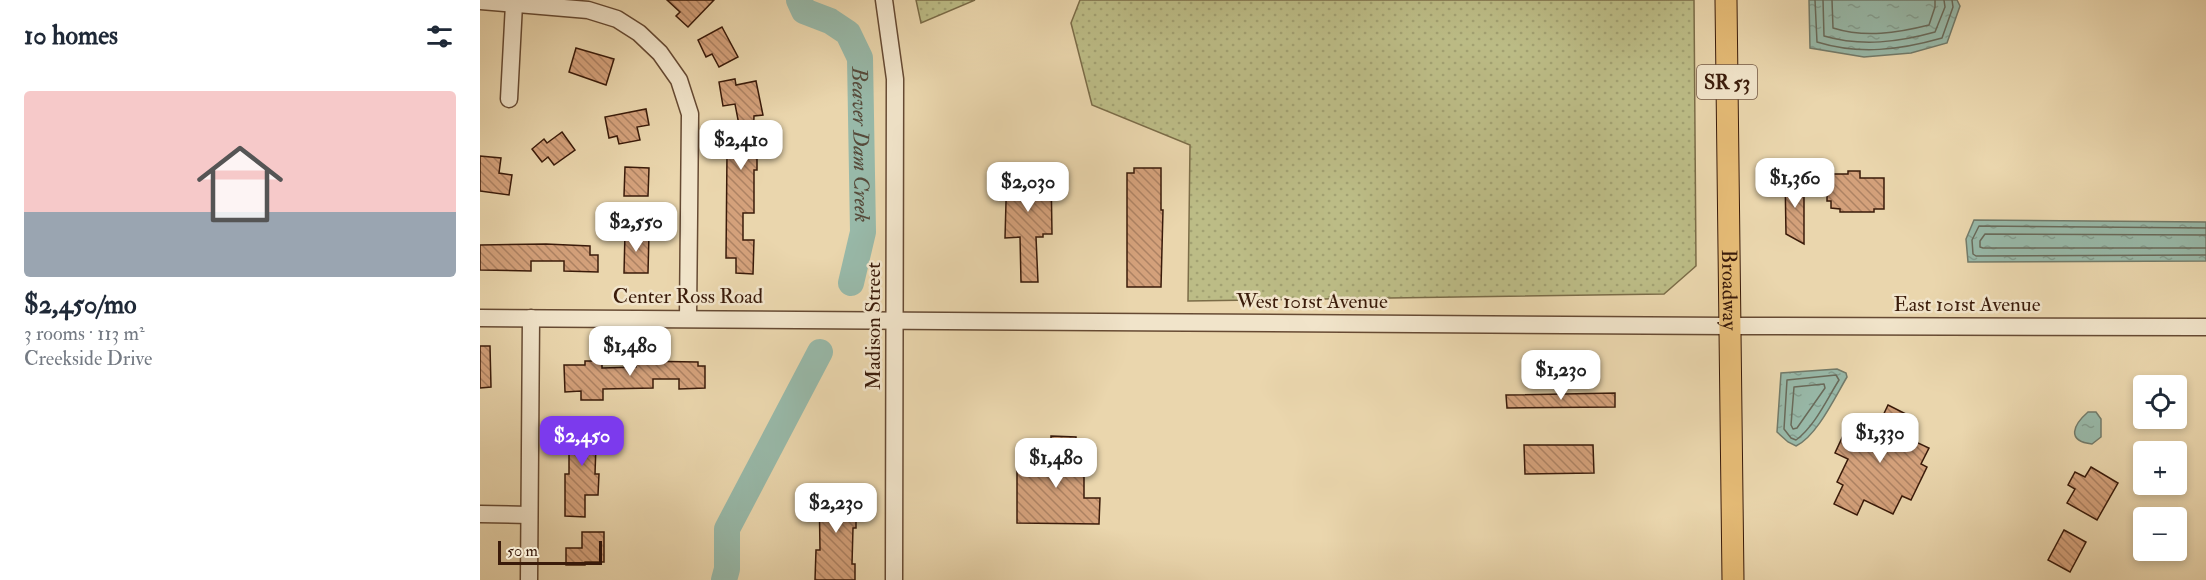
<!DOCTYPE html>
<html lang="en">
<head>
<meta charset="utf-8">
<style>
	body { margin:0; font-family:"IM FELL Double Pica",serif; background:#f2f2f3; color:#1f2937; height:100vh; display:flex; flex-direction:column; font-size:22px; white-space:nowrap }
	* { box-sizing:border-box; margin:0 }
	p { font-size:20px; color:#747a83 }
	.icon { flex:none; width:33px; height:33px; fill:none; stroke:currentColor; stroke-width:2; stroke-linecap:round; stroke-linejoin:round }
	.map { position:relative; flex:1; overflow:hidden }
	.sheet { display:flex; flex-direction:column; background:#fff; width:480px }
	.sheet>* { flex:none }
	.fabs { position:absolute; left:1653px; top:375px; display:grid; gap:12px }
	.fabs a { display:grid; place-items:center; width:54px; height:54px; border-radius:6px; background:#fff; box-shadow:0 3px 9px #0003; font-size:30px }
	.scale { position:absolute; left:18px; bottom:15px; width:104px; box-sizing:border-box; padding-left:6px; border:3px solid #3a1b0a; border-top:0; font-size:16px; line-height:21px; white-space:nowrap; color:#3a1b0a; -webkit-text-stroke:4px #f1e4ca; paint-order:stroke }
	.price { position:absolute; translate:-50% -51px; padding:0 14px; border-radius:12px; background:#fff; color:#222; font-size:20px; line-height:39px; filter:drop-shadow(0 2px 3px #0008) }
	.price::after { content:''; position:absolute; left:50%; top:36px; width:18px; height:14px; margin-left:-9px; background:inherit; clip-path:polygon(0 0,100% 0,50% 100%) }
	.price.on { background:#7c3aed; color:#fff }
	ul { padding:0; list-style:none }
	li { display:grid; align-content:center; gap:12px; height:318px; padding:0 24px }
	li span { display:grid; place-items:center; height:186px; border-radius:6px; color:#555 }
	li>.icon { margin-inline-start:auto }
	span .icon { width:108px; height:108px; fill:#fffc; stroke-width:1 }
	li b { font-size:26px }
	h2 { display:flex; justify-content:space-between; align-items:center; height:72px; padding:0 24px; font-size:26px }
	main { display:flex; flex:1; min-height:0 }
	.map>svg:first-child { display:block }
	.grass { fill:url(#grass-dots); stroke:#7b6c48; stroke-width:1.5 }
	.water { fill:url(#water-ripples); stroke:#727a69; stroke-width:1.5 }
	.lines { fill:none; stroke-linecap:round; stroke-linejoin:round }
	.shore { stroke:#696a5a; stroke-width:1.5 }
	.river { stroke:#98b9a9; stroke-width:26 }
	.building { fill:url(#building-back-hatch); stroke:#3a1b0a; stroke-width:1.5 }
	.minor-casing { stroke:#664a33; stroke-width:19 }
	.major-casing { stroke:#3a1b0a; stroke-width:23 }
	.minor { stroke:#f1e4ca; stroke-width:16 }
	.major { stroke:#e5bb76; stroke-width:21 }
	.labels { text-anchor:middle; stroke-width:5; stroke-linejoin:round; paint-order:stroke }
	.shield { fill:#f1e4ca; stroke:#715744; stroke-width:1.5 }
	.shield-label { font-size:20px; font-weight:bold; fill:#3a1b0a }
	.street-label { font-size:21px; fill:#3a1b0a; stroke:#f1e4ca }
	.water-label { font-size:22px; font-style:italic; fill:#564a3a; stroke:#f1e4ca }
</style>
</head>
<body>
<main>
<section class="sheet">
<h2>10 homes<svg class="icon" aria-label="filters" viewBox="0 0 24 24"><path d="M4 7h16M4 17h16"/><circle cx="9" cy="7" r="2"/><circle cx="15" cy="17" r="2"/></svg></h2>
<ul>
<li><span style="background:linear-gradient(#f6c9c9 65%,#9aa5b1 0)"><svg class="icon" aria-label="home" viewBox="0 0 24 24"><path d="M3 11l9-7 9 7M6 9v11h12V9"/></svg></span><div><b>$2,450/mo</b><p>3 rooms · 113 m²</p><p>Creekside Drive</p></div></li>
</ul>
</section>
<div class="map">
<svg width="1726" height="580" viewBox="0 0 1726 580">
	<defs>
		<pattern id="grass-dots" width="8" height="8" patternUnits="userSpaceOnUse" patternTransform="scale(1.5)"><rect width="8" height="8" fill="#bcbc86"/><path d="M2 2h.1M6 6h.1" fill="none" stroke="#a2a172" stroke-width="1.8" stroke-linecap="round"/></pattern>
		<pattern id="water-ripples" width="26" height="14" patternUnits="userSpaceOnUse" patternTransform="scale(1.5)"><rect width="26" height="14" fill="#98b9a9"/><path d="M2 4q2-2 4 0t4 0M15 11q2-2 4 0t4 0" fill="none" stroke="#849e90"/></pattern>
		<pattern id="building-back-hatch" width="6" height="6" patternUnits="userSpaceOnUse" patternTransform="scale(1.5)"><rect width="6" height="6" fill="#d4a17b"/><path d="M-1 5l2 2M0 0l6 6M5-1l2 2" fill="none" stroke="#ad8263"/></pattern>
	</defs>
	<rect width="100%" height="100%" fill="#ead6ad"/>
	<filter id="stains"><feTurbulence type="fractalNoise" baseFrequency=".00333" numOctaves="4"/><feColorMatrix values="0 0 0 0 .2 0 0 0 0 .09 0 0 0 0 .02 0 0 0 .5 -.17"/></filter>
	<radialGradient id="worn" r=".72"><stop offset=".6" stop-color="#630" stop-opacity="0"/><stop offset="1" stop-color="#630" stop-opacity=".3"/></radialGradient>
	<g class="grass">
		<polygon points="436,0 495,0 441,23"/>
		<polygon points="600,0 1214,0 1216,266 1184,294 708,301 710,145 612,105 591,23"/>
	</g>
	<g class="water">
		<polygon points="1329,0 1477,0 1480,6 1467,43 1431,53 1384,57 1330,48"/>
		<polygon points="1494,220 1726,222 1726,261 1488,262 1486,239"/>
		<path d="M1357 369 1366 373 1367 377C1355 397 1337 436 1316 446L1308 442 1297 432 1301 373Z"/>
		<path d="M1608 412H1616L1621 419V437L1612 444C1586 441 1593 425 1608 412Z"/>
	</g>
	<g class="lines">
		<g class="shore">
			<path d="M1335 0 1337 42C1379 55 1420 50 1462 38L1473 7 1472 0"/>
			<path d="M1343 0 1344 36C1382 47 1419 42 1455 32L1465 7 1464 0"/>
			<path d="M1352 0 1353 28C1385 38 1417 33 1449 25L1455 7V0"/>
			<polyline points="1726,228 1499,226 1492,240 1493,254 1496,256 1726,255"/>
			<polyline points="1726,235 1505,234 1500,241 1500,247 1503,248 1726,248"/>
			<path d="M1356 375 1359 380C1347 399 1335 426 1316 440L1311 438 1304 429 1307 380Z"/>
			<polygon points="1344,384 1345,388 1317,428 1313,429 1311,425 1314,387"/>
		</g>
		<g class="river">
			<path id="s1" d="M319 0 324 11 350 21 368 33 380 58 383 232 371 283"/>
			<polyline points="244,580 247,569 247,529 340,352"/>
		</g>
	</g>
	<g class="building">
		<polygon points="187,0 234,0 208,27 196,16 200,12"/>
		<polygon points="242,27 258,57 239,67 232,54 226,57 218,40"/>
		<polygon points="96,48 134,59 126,85 89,72"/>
		<polygon points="255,79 256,85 276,81 283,115 274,116 273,142 277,143 277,170 274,170 274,213 263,213 263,240 274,240 273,274 256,273 256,258 246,258 247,154 251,154 252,134 261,135 255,104 243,106 239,82"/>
		<polygon points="166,109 169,125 157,127 160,140 139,144 137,136 129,138 125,117"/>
		<polygon points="82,132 95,150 74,165 68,157 62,162 52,149 64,139 67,143"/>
		<polygon points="0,156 21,158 19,173 32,175 29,195 0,191"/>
		<polygon points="527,166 563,166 564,170 571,170 572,234 563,234 563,237 556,237 558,282 541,282 540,237 525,238"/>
		<polygon points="145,167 169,168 168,196 144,196"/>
		<polygon points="654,168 681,168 681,210 683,210 681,287 647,287 647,173 654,173"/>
		<polygon points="1368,171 1380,171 1380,178 1404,178 1404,209 1394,209 1394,212 1360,212 1360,209 1351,208 1351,201 1347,201 1347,174 1368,174"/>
		<polygon points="1305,174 1324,185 1324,244 1306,234"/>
		<polygon points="145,232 169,233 168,273 144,273"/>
		<polygon points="66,244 110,246 110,255 118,255 118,272 84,271 84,261 51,261 51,271 0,270 0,245"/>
		<polygon points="0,346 10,346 11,387 0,388"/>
		<polygon points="105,361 122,361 122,368 156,367 156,361 218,362 218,366 225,366 225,388 199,389 199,379 173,379 173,388 123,389 123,400 101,400 101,391 85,392 84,365 105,365"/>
		<polygon points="1135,393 1135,407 1027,408 1026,395"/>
		<polygon points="1408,405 1432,417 1423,436 1449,448 1441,464 1447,467 1431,500 1422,496 1413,514 1384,500 1377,515 1354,504 1363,485 1357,482 1368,459 1355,453 1367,427 1384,435 1392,418 1400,422"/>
		<polygon points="86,426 124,427 124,445 116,445 115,474 119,474 118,495 105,495 105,517 85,516 85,474 89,474 89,444 85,444"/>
		<polygon points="571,436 596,437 596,461 604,461 604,498 620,498 619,524 537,523 537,468 558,468 558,455 571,455"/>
		<polygon points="1044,445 1113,445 1114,473 1045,474"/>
		<polygon points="1611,467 1638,483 1617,520 1587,503 1595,489 1588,485 1595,472 1605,477"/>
		<polygon points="339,486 373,486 374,499 376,499 376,528 373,528 372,564 375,564 375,580 335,580 336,550 340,550"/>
		<polygon points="1584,530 1606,542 1590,572 1568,560"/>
		<polygon points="102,532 124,532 124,562 105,562 105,565 86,565 86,548 102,548"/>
	</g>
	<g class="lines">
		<defs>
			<g id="minor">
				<polyline points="404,0 415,79 414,580"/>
				<polyline points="0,1 108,10 137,19 159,33 180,53 199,80 210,114 208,318"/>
				<polyline points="29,99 34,4"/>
				<polyline points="0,318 1249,326 1726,327"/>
				<polyline points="0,514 49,515"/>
				<polyline points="49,580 51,318"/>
			</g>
			<g id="major">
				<path id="s2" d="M1246 0 1253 580"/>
			</g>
		</defs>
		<use href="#minor" class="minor-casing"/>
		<use href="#major" class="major-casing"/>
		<use href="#minor" class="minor"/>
		<use href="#major" class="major"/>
	</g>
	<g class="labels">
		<rect class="shield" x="1217" y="65" width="60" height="34" rx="4.5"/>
		<g class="shield-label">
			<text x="1247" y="89">SR 53</text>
		</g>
		<g class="street-label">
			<text dy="7" stroke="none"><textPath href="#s2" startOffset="290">Broadway</textPath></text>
			<text x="208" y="303">Center Ross Road</text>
			<text x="832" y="308">West 101st Avenue</text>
			<text x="1487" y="311">East 101st Avenue</text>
			<text transform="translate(393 326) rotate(-90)" y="7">Madison Street</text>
		</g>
		<g class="water-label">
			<text dy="8" stroke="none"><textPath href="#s1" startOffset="176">Beaver Dam Creek</textPath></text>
		</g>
	</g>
	<rect width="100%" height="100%" filter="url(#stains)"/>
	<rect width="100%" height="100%" fill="url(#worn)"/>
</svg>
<div class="fabs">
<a><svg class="icon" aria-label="locate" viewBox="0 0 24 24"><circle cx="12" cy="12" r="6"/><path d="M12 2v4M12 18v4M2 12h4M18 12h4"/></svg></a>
<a>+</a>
<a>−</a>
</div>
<div class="scale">50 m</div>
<b class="price" style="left:261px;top:171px">$2,410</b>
<b class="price" style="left:1315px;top:209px">$1,360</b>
<b class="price" style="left:548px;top:213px">$2,030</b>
<b class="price" style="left:156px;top:253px">$2,550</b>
<b class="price" style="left:150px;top:377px">$1,480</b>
<b class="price" style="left:1081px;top:401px">$1,230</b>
<b class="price" style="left:1400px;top:464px">$1,330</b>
<b class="price on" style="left:102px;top:467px">$2,450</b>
<b class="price" style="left:576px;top:489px">$1,480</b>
<b class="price" style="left:356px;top:534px">$2,230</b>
</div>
</main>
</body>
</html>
